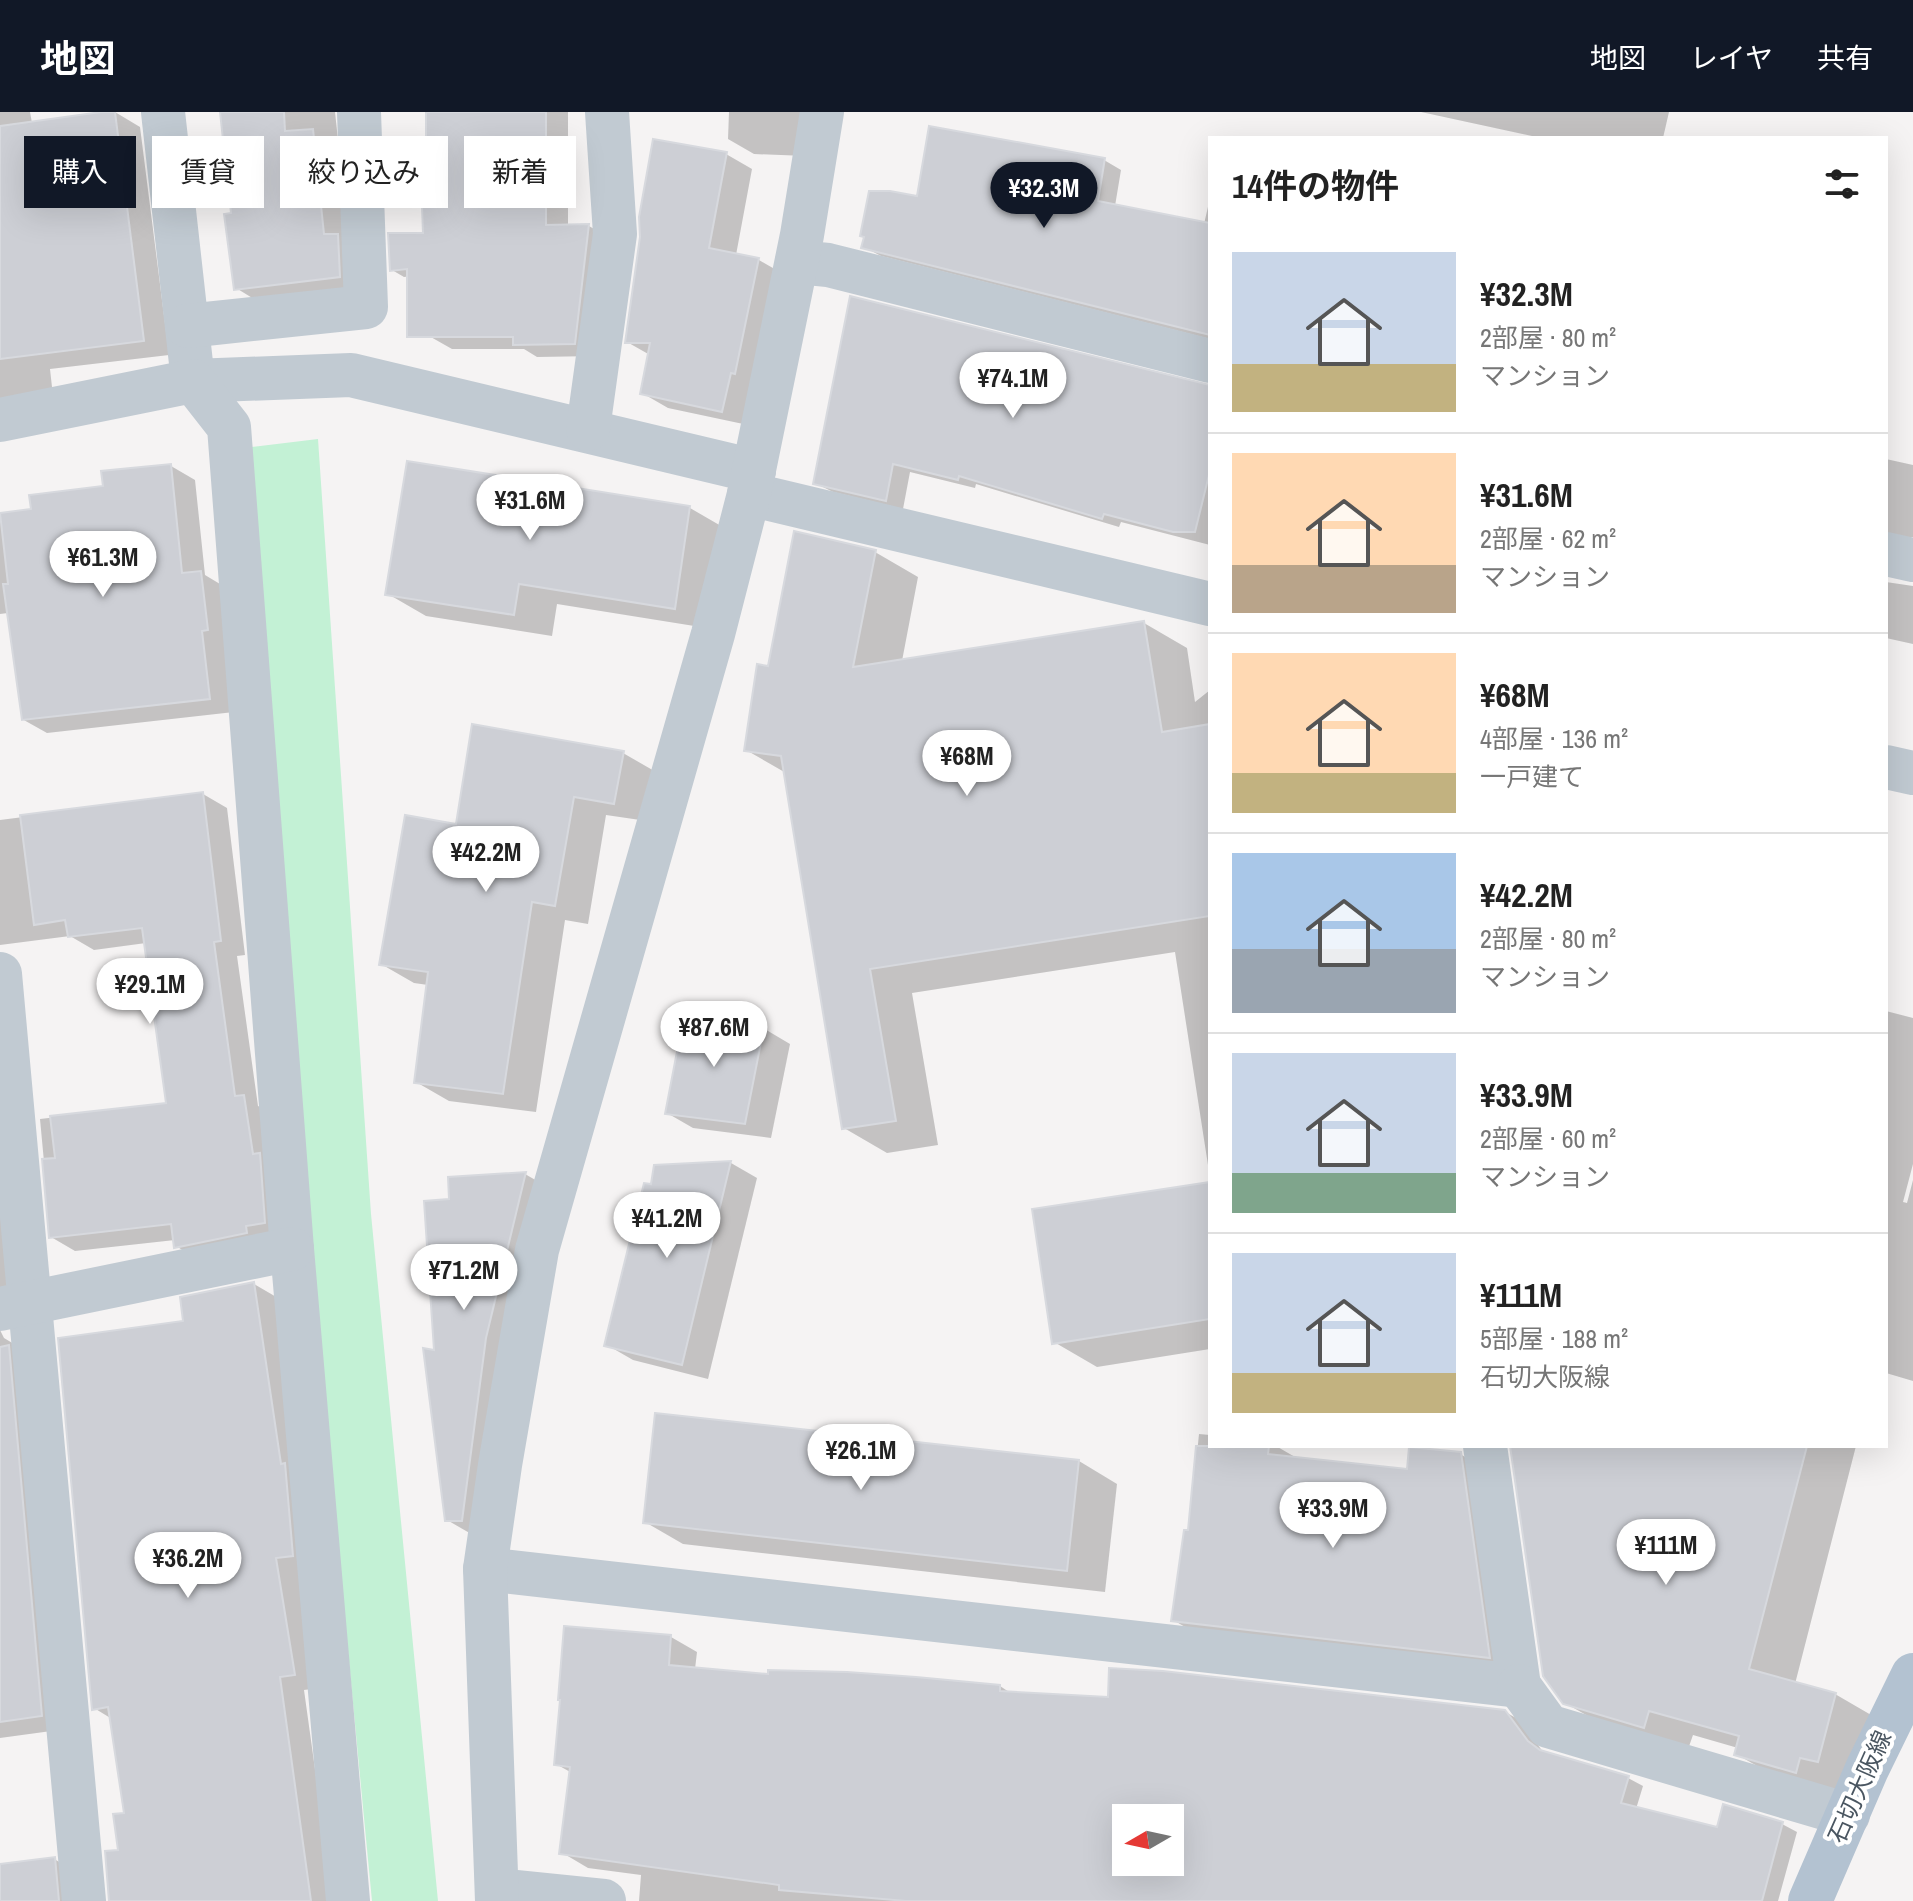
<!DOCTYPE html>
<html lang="ja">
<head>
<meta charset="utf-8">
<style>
	body { margin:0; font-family:"Archivo Narrow","Noto Sans JP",sans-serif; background:#f6f6f6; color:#222; height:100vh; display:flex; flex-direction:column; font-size:30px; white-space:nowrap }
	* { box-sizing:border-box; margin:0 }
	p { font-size:26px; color:#767676 }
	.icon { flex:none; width:44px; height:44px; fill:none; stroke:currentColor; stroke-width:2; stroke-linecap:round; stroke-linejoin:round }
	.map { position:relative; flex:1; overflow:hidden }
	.panel { position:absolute; left:1208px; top:24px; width:680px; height:1312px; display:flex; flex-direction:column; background:#fff; border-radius:0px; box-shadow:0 8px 32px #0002 }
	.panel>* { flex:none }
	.hud { position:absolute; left:24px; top:24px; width:760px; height:72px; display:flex; gap:16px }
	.needle { width:52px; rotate:261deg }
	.tools { position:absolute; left:1112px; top:1692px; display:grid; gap:16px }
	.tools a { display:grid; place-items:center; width:72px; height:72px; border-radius:0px; background:#fff; box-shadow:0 8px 32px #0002; font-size:40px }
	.price { position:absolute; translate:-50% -68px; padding:0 18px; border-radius:28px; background:#fff; color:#222; font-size:26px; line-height:52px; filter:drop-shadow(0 2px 4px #0008) }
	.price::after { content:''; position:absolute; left:50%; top:48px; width:24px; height:18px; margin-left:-12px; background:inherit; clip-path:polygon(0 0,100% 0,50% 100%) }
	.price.current { background:#111827; color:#fff }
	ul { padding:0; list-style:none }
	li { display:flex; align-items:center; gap:24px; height:200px; padding:0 24px }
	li+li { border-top:2px solid #e0e0e0 }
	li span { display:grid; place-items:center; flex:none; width:224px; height:160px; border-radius:0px; color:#555 }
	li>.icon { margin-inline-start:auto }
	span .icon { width:96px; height:96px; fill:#fffc; stroke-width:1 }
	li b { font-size:34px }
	h2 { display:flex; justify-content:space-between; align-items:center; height:96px; padding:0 24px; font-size:34px }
	.pill { padding:0 28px; border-radius:0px; background:#fff; box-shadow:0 8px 32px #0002; font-size:28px; line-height:72px }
	.pill.current { background:#111827; color:#fff }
	header { display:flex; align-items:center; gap:48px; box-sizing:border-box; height:112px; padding:0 40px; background:#111827; color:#fff }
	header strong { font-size:38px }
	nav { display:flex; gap:44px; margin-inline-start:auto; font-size:28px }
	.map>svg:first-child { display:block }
	.green { fill:#c3f1d5 }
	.shadow { fill:#0003 }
	.building { fill:#cdcfd5; stroke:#d7d9de; stroke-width:2; fill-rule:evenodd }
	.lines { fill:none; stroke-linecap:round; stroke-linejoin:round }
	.minor { stroke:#c1cad2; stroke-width:44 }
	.major { stroke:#b3c2d1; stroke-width:44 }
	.labels { text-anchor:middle; stroke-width:8; stroke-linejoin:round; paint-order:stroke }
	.street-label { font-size:24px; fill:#4a5661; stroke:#fff }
</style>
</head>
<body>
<header>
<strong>地図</strong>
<nav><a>地図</a><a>レイヤ</a><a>共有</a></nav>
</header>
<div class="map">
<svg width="1913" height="1789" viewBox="0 0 1913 1789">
	<rect width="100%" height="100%" fill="#f5f3f3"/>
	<polygon class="green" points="318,327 371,1102 438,1789 372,1789 306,1101 243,336"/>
	<g class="shadow">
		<polygon points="0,0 30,0 32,11 115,0 140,15 169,243 50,257 53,284 0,287"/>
		<polygon points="222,0 335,0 349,130 366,179 262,192 236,176 233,103"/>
		<polygon points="428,0 568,0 568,115 589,114 611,127 597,244 537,245 524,237 452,237 429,224 429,162 404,165 392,158 429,128"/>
		<polygon points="729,0 809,0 806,44 754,42 728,27"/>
		<polygon points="1421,0 1669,0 1663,26 1541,26"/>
		<polygon points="726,42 752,57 736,143 759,148 785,163 748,313 668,296 642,281 650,243 627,230"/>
		<polygon points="1104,48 1121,58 1115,94 1204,112 1210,86 1210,227 881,144 864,135 918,86"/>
		<polygon points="1210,275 1210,433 1121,410 1119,415 976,372 975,376 910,360 903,397 833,380 815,371"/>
		<polygon points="1886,347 1913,353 1913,425 1886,428"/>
		<polygon points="171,354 195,368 205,463 225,475 234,600 47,621 22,607 8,501 0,502 0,403 33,399"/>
		<polygon points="690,396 728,418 713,517 557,492 552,524 426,504 388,482"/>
		<polygon points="875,440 918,465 902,549 1144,511 1187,536 1195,590 1210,578 1210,1066 1175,840 912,881 938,1033 887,1041 844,1016 786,661 746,638 769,556"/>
		<polygon points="1886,470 1913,474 1913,532 1886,526"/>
		<polygon points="623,641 656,660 647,709 606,703 588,812 565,808 536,1000 449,989 416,970 428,873 414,871 381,852 457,714"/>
		<polygon points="203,682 227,696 245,843 237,844 258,994 268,999 289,1125 200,1149 176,1134 175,1128 75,1139 51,1125 40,1007 168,992 146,831 94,838 70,824 0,833 0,708"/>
		<polygon points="1886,899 1913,906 1913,1052 1903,1090 1907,1091 1913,1068 1913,1269 1886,1261"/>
		<polygon points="763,916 790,932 771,1026 693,1016 667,1001"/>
		<polygon points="0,994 23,1145 0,1209"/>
		<polygon points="731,1051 757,1066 708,1267 633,1248 607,1233 656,1055"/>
		<polygon points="525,1062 551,1077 473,1423 447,1408 436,1240 451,1089"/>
		<polygon points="1210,1072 1210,1237 1097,1255 1054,1230"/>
		<polygon points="254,1172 278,1186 319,1576 304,1578 330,1765 345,1789 111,1789 126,1703 112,1607 94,1596 186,1211"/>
		<polygon points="0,1218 4,1226 24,1238 66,1617 0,1626"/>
		<polygon points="1199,1322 1210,1323 1210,1334 1276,1334 1295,1345 1413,1367 1460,1342 1486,1357 1515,1559 1199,1523 1173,1508 1189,1421"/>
		<polygon points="1511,1334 1856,1334 1795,1572 1835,1582 1878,1607 1839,1685 1780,1667 1736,1642 1738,1636 1693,1623 1687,1640 1609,1616 1565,1591"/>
		<polygon points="1079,1349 1117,1372 1105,1480 683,1432 645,1410"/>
		<polygon points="671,1525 697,1540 695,1557 770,1564 1000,1574 1012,1582 1156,1706 1126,1706 1126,1750 1154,1750 1153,1789 639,1789 641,1763 588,1756 561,1740 572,1661 556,1652"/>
		<polygon points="1505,1600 1520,1608 1543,1640 1628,1666 1643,1674 1636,1697 1719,1718 1782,1712 1797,1720 1778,1789 1205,1789"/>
		<polygon points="54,1747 79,1761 81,1789 0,1789 0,1754"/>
	</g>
	<g class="building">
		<polygon points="101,0 115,0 144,229 0,247 0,14"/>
		<polygon points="220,0 284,0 285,19 313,17 324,122 338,122 340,165 234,178 224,102 231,101"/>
		<polygon points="426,0 546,0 546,113 589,112 575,232 513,233 513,225 407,225 407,157 390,159 388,121 423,121 420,42 426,42"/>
		<polygon points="929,14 1105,46 1098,89 1210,111 1210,223 861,136 864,125 860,124 869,79 890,79 917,84"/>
		<polygon points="653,27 727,40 709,136 759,146 735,262 731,261 722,300 640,282 650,231 625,231 640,125 639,105"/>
		<polygon points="850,184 1210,273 1210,359 1195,420 1173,420 1104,402 1102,407 959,364 958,368 893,352 886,389 813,372"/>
		<polygon points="407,349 690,394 675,497 519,472 514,503 385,483"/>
		<polygon points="171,352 182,461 201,459 208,518 202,519 210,587 22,608 3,472 8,472 0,401 31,397 29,383 103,374 101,359"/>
		<polygon points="794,419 876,438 853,555 1144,509 1162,620 1210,612 1210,804 870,857 896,1009 842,1017 781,644 744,639 757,552 768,554"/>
		<polygon points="472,612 624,639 614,692 574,685 555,794 532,790 503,982 414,971 428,860 379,853 405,703 456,712"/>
		<polygon points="203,680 221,829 214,830 235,984 244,983 253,1042 260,1041 265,1111 246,1114 247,1121 174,1136 171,1112 49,1126 42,1047 55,1046 50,1004 166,991 142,816 68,825 65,808 34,813 20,703"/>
		<polygon points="685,898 764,915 745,1012 665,1002"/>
		<polygon points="731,1049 682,1253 604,1234 644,1071 651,1072 654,1053"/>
		<polygon points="526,1060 486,1226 462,1409 445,1409 423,1236 434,1238 424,1089 449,1087 448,1065"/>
		<polygon points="1210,1070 1210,1207 1052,1232 1032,1097"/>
		<polygon points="254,1170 281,1352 285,1351 293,1444 276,1446 295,1563 280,1565 311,1789 109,1789 105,1739 118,1738 113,1702 124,1701 108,1595 92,1598 58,1226 183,1209 180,1185"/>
		<polygon points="9,1233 42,1604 0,1610 0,1235"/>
		<polygon points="655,1301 1079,1348 1067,1459 643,1411"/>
		<polygon points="1196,1334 1269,1334 1268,1342 1407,1357 1409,1335 1461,1340 1490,1546 1171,1509 1184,1418 1188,1418"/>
		<polygon points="1510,1334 1807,1334 1749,1557 1836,1581 1818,1650 1800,1646 1796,1661 1734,1643 1739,1624 1649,1599 1644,1616 1563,1592 1543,1564"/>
		<path d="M564 1514 671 1523 669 1553 768 1562V1558L847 1560 916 1565 1000 1573V1579L1108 1585 1109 1556 1163 1559 1505 1598 1528 1629 1540 1638 1629 1664 1621 1691 1717 1715 1723 1692 1783 1710 1762 1789H906L779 1778V1773L559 1742 570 1655 554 1653 560 1588H558ZM1126 1706H1170V1750H1126Z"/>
		<polygon points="55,1745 59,1789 0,1789 0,1752"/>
	</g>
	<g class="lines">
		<g class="minor">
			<polyline points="163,0 193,269 351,263 754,359"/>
			<polyline points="797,150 828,153 1210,249"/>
			<polyline points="187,214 366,195 359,0"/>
			<polyline points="0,308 193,269 229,315 292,1137 348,1789"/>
			<polyline points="588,317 615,122 607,0"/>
			<polyline points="749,382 1210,492"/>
			<polyline points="1886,442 1913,448"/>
			<polyline points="1886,655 1913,661"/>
			<polyline points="0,862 84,1789"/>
			<polyline points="0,1197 292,1137"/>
			<polyline points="485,1457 1519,1574 1485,1334"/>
			<polyline points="1519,1574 1548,1614 1848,1703"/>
			<polyline points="497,1778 604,1789"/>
			<polyline points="497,1789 485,1457 500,1353 537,1138 713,522 749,382 802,123 822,0"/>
		</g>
		<polyline class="major" points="1810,1789 1867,1657 1913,1563"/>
	</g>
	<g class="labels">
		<g class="street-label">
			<text transform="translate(1860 1675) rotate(-66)" y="8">石切大阪線</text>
		</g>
	</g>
</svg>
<div class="tools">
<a><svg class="needle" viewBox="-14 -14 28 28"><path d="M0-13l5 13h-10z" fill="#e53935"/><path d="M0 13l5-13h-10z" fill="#767676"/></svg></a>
</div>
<b class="price current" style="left:1044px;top:118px">¥32.3M</b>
<b class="price" style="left:1013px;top:308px">¥74.1M</b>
<b class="price" style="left:530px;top:430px">¥31.6M</b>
<b class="price" style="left:103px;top:487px">¥61.3M</b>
<b class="price" style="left:967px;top:686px">¥68M</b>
<b class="price" style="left:486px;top:782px">¥42.2M</b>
<b class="price" style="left:150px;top:914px">¥29.1M</b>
<b class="price" style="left:714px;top:957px">¥87.6M</b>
<b class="price" style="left:667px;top:1148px">¥41.2M</b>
<b class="price" style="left:464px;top:1200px">¥71.2M</b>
<b class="price" style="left:861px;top:1380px">¥26.1M</b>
<b class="price" style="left:1333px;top:1438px">¥33.9M</b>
<b class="price" style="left:1666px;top:1475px">¥111M</b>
<b class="price" style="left:188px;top:1488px">¥36.2M</b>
<div class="hud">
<a class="pill current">購入</a>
<a class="pill">賃貸</a>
<a class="pill">絞り込み</a>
<a class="pill">新着</a>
</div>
<section class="panel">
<h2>14件の物件<svg class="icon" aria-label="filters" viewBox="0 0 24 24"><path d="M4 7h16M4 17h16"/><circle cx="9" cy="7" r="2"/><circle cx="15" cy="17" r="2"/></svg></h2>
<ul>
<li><span style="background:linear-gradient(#c9d6e8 70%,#c2b280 0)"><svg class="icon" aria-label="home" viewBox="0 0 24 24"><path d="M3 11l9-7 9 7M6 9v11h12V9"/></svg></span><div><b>¥32.3M</b><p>2部屋 · 80 m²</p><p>マンション</p></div></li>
<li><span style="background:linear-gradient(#ffd9b3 70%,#b9a48a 0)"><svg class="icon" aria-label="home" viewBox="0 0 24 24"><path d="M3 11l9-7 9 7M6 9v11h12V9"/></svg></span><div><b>¥31.6M</b><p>2部屋 · 62 m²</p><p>マンション</p></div></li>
<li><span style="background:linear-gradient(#ffd9b3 75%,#c2b280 0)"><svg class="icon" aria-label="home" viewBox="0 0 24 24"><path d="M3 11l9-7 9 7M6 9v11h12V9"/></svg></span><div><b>¥68M</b><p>4部屋 · 136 m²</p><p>一戸建て</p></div></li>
<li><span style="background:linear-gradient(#a9c7e8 60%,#9aa5b1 0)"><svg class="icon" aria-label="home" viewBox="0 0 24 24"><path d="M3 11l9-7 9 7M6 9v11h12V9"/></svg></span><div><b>¥42.2M</b><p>2部屋 · 80 m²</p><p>マンション</p></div></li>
<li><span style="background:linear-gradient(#c9d6e8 75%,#7fa58c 0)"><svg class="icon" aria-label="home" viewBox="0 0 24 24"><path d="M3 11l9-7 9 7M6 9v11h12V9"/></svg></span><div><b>¥33.9M</b><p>2部屋 · 60 m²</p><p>マンション</p></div></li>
<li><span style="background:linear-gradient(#c9d6e8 75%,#c2b280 0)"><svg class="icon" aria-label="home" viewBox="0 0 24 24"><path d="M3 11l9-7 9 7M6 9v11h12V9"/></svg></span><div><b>¥111M</b><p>5部屋 · 188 m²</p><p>石切大阪線</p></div></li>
</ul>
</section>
</div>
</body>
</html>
